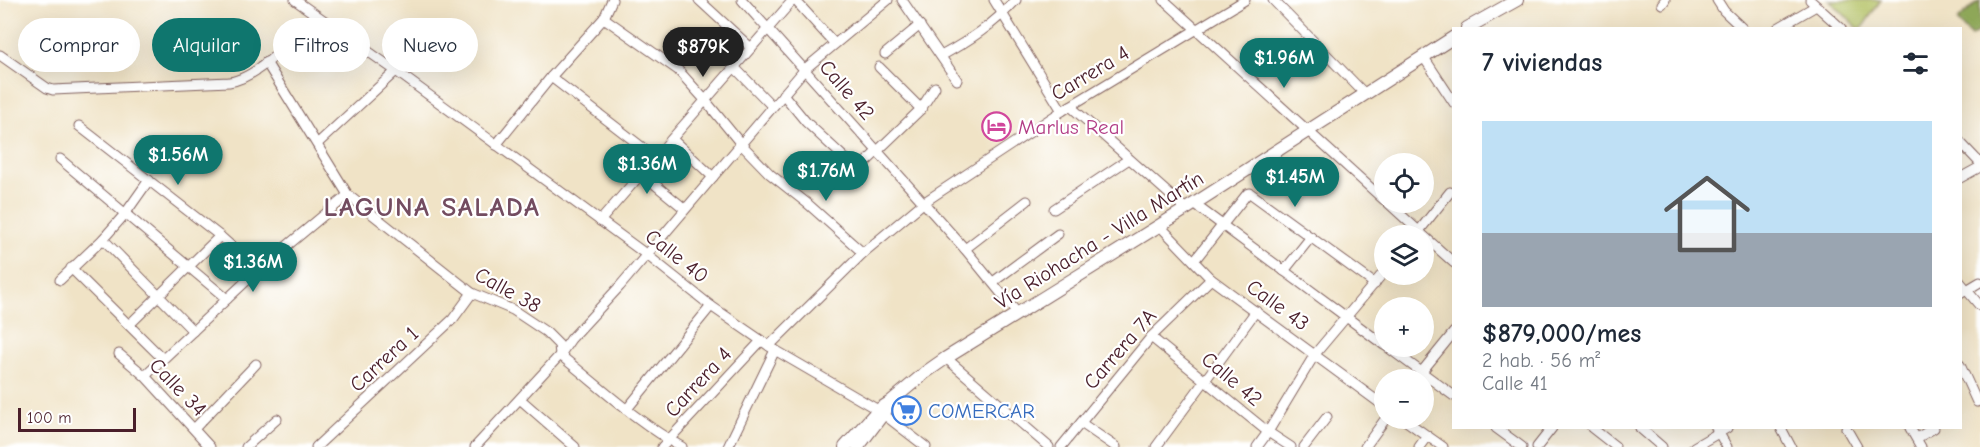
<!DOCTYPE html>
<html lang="es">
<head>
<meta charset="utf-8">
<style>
	body { margin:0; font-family:"Comic Neue",sans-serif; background:#f6f6f7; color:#1f2937; height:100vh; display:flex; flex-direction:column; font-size:22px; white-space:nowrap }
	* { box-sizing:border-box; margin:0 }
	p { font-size:20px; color:#747a83 }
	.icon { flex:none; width:33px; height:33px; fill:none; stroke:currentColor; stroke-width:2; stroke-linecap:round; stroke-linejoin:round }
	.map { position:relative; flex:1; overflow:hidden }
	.panel { position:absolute; left:1452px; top:27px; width:510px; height:402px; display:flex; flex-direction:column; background:#fff; border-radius:0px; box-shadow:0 6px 24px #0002 }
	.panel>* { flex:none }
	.top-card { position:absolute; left:18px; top:18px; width:570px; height:54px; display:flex; gap:12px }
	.fabs { position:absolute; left:1374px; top:153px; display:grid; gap:12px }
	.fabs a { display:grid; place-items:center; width:60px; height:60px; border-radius:50%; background:#fff; box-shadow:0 6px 24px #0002; font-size:30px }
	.scale { position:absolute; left:18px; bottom:15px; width:118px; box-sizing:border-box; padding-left:6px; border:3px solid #4a1f2b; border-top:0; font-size:16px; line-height:21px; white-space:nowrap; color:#4a1f2b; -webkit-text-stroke:4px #fff; paint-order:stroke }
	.price { position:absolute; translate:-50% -51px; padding:0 14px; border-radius:21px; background:#0f766e; color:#fff; font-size:20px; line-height:39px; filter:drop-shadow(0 2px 3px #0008) }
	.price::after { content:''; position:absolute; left:50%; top:36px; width:18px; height:14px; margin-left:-9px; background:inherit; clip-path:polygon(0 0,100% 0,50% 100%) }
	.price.current { background:#222; color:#fff }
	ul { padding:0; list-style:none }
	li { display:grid; align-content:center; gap:12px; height:318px; padding:0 30px }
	li span { display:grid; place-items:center; height:186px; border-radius:0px; color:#555 }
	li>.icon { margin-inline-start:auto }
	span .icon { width:108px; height:108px; fill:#fffc; stroke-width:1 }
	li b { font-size:26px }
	h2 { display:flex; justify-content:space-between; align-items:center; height:72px; padding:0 30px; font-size:26px }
	.chip { padding:0 21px; border-radius:27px; background:#fff; box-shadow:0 6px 24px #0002; font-size:21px; line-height:54px }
	.chip.current { background:#0f766e; color:#fff }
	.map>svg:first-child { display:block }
	.green { fill:#b3c163; stroke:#7e7047; stroke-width:1.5 }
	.forest { fill:#8ea759; stroke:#6c6342; stroke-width:1.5 }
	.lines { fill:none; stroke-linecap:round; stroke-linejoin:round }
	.minor-casing { stroke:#846461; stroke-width:11 }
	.major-casing { stroke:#846461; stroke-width:14 }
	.minor { stroke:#fff; stroke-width:9 }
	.major { stroke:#fff; stroke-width:12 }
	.labels { text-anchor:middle; stroke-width:4.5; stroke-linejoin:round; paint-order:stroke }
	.street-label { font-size:21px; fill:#4a1f2b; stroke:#fff }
	.hotel-label { font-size:21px; fill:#b23c85; stroke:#fff; text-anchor:start }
	.shop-label { font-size:21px; fill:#366cbe; stroke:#fff; text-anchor:start }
	.district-label { font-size:27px; font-weight:bold; letter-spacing:1.5px; fill:#734c60; stroke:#fff }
</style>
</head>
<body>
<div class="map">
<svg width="1980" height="447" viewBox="0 0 1980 447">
	<rect width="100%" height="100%" fill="#fff"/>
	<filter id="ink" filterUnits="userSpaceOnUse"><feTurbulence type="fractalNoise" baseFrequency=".0167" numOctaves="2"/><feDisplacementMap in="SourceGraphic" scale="12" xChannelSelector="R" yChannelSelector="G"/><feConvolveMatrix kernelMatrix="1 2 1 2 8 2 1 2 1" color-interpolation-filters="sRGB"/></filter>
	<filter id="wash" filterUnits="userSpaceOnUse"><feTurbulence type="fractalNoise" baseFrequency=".008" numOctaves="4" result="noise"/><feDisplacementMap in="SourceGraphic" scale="24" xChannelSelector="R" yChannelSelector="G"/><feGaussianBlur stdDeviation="1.35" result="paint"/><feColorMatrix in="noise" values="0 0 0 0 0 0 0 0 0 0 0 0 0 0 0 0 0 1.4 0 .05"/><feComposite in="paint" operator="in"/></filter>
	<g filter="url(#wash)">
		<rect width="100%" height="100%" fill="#f0e3c6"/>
		<polygon class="green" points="1829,0 1881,0 1862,28 1858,28"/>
		<polygon class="forest" points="1980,0 1980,30 1971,36 1957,21"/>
	</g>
	<g filter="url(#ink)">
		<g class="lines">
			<defs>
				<g id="minor">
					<polyline points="295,0 396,71 647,255 711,306 775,350 878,410 926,447"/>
					<polyline points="699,0 750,47"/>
					<polyline points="742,0 965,249 1018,314"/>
					<polyline points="795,0 834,43"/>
					<polyline points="902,0 957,80"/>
					<polyline points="994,0 1062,111"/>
					<polyline points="1164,0 1384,200"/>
					<polyline points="1273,0 1365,94"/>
					<polyline points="1717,0 1724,11 1742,28"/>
					<polyline points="1810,0 1841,28"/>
					<polyline points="1662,4 1665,0"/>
					<polyline points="604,18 678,70 705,100 741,144 770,174 808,204 863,253"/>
					<polyline points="1778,28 1816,6"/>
					<polyline points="885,54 920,25"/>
					<path d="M0 55 47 88 53 90 229 82C259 78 295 36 317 16"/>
					<path d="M941 56C970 40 993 25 1016 0"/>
					<polyline points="1423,56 1454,103"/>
					<path d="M266 62 348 195 472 293 513 310 546 332 559 345 560 355C599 386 638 423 682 447"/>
					<polyline points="879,67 921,109"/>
					<polyline points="735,68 772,106"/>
					<polyline points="551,77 655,157"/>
					<polyline points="783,94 806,122 849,162 858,166 867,161 921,109 935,87"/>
					<polyline points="1070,106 1186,209"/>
					<polyline points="79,126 220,236 258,270"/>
					<polyline points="672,139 713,177"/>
					<polyline points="1960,142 1980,163"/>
					<polyline points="317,144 396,71"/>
					<polyline points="496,145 551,77 604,18 612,0"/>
					<polyline points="60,159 227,299"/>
					<polyline points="625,160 685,209"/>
					<polyline points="1960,178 1980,167"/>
					<polyline points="1387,202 1422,234"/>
					<polyline points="1194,204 1384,345"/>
					<polyline points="1054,209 1129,159"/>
					<polyline points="600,221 793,0"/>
					<polyline points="1159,225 1211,279 1384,406"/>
					<polyline points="1415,236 1450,192"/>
					<polyline points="1424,236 1454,263"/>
					<polyline points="103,239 193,331"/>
					<polyline points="965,249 1027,201"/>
					<polyline points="1194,261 1247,194 1250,193 1375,284"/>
					<polyline points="71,268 163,359"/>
					<polyline points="1284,271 1311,237"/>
					<polyline points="60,280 103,239 125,214 149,180"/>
					<polyline points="993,282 1058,234"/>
					<polyline points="1960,282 1980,306"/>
					<polyline points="1960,294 1980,282"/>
					<polyline points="129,325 220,236"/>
					<polyline points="1151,337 1268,432 1291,447"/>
					<polyline points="769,346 863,253 923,203 1062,111 1245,0"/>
					<polyline points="1386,346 1454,396"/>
					<polyline points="119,354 145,376 210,447"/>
					<polyline points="946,358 1049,447"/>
					<polyline points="1960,365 1977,402"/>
					<polyline points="145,376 258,270 348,195"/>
					<polyline points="1415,380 1454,332"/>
					<polyline points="520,399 575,447"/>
					<polyline points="627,409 711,306"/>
					<polyline points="1402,418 1443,447"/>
					<polyline points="1081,423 1116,447"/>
					<polyline points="1496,428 1522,447"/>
					<polyline points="1592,428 1615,446"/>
					<polyline points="1640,428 1662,447"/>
					<polyline points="1716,428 1727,447"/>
					<polyline points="1781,428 1791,447"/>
					<polyline points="1846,428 1857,447"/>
					<polyline points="1910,428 1921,447"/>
					<polyline points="194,429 256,364"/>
					<polyline points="1917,438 1934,428"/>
					<polyline points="246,447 277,419"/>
					<polyline points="316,447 453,319 472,293"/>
					<polyline points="475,447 560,355 571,339 620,286 805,69 888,0"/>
					<polyline points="662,447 761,341"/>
					<polyline points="728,447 775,350"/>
					<polyline points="1061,447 1151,337 1211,279"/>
					<polyline points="1156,447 1256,311"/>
					<polyline points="1257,447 1268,432 1315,354 1384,272"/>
					<polyline points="1304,447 1327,417"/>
					<polyline points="1365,447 1386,418"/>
					<polyline points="1419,447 1427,436"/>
					<polyline points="1537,447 1552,428"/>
					<polyline points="1694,447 1727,428"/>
				</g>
				<g id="major">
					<polyline points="1467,28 1517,0"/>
					<polyline points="845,447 878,410 889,403 926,372 946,358 1186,209 1454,37"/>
					<polyline points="858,447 886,410"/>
				</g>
			</defs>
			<use href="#minor" class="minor-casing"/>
			<use href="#major" class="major-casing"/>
			<use href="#minor" class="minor"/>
			<use href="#major" class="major"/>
		</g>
	</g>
	<defs>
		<symbol id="hotel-ring" viewBox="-11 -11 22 22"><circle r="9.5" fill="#fff" stroke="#d1479c" stroke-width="1.5"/><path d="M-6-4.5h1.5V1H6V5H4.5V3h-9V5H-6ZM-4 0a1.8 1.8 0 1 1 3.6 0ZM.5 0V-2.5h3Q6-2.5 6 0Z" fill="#d1479c"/></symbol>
		<symbol id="supermarket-ring" viewBox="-11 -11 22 22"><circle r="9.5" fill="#fff" stroke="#3f7fe0" stroke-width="1.5"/><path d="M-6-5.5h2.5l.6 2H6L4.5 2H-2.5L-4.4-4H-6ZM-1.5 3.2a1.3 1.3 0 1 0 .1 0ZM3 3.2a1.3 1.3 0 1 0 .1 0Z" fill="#3f7fe0"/></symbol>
	</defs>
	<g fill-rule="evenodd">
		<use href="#hotel-ring" x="980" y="110" width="33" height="33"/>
		<use href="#supermarket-ring" x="890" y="394" width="33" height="33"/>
	</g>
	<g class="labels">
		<g class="street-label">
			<text transform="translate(1090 73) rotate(-31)" y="7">Carrera 4</text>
			<text transform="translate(847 90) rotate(49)" y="7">Calle 42</text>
			<text transform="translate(1099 240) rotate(-32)" y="7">Vía Riohacha - Villa Martín</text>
			<text transform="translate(677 256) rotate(38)" y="7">Calle 40</text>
			<text transform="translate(508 290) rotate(29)" y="7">Calle 38</text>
			<text transform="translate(1278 305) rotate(36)" y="7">Calle 43</text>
			<text transform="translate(1120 349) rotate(-49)" y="7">Carrera 7A</text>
			<text transform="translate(384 359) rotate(-43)" y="7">Carrera 1</text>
			<text transform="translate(1232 379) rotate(40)" y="7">Calle 42</text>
			<text transform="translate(698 382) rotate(-47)" y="7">Carrera 4</text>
			<text transform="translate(178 387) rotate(46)" y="7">Calle 34</text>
		</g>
		<g class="hotel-label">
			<text x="1018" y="134">Marlus Real</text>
		</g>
		<g class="shop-label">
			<text x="928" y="418">COMERCAR</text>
		</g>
		<g class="district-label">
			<text x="432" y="216">LAGUNA SALADA</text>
		</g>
	</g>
</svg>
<div class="fabs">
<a><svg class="icon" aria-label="locate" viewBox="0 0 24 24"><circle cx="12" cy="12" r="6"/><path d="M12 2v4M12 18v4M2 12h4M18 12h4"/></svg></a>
<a><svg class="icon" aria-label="layers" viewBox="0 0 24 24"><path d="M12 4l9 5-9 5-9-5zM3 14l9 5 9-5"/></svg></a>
<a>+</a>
<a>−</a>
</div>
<div class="scale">100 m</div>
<b class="price current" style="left:703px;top:78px">$879K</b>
<b class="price" style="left:1284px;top:89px">$1.96M</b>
<b class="price" style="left:178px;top:186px">$1.56M</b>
<b class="price" style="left:647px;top:195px">$1.36M</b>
<b class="price" style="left:826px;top:202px">$1.76M</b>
<b class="price" style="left:1295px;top:208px">$1.45M</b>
<b class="price" style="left:253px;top:293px">$1.36M</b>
<div class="top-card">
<a class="chip">Comprar</a>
<a class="chip current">Alquilar</a>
<a class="chip">Filtros</a>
<a class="chip">Nuevo</a>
</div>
<section class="panel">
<h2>7 viviendas<svg class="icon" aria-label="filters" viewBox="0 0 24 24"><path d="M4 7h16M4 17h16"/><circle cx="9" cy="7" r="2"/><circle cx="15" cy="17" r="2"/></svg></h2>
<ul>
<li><span style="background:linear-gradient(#bfe0f5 60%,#9aa5b1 0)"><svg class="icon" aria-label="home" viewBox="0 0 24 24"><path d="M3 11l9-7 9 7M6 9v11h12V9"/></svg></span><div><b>$879,000/mes</b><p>2 hab. · 56 m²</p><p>Calle 41</p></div></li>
</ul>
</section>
</div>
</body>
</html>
